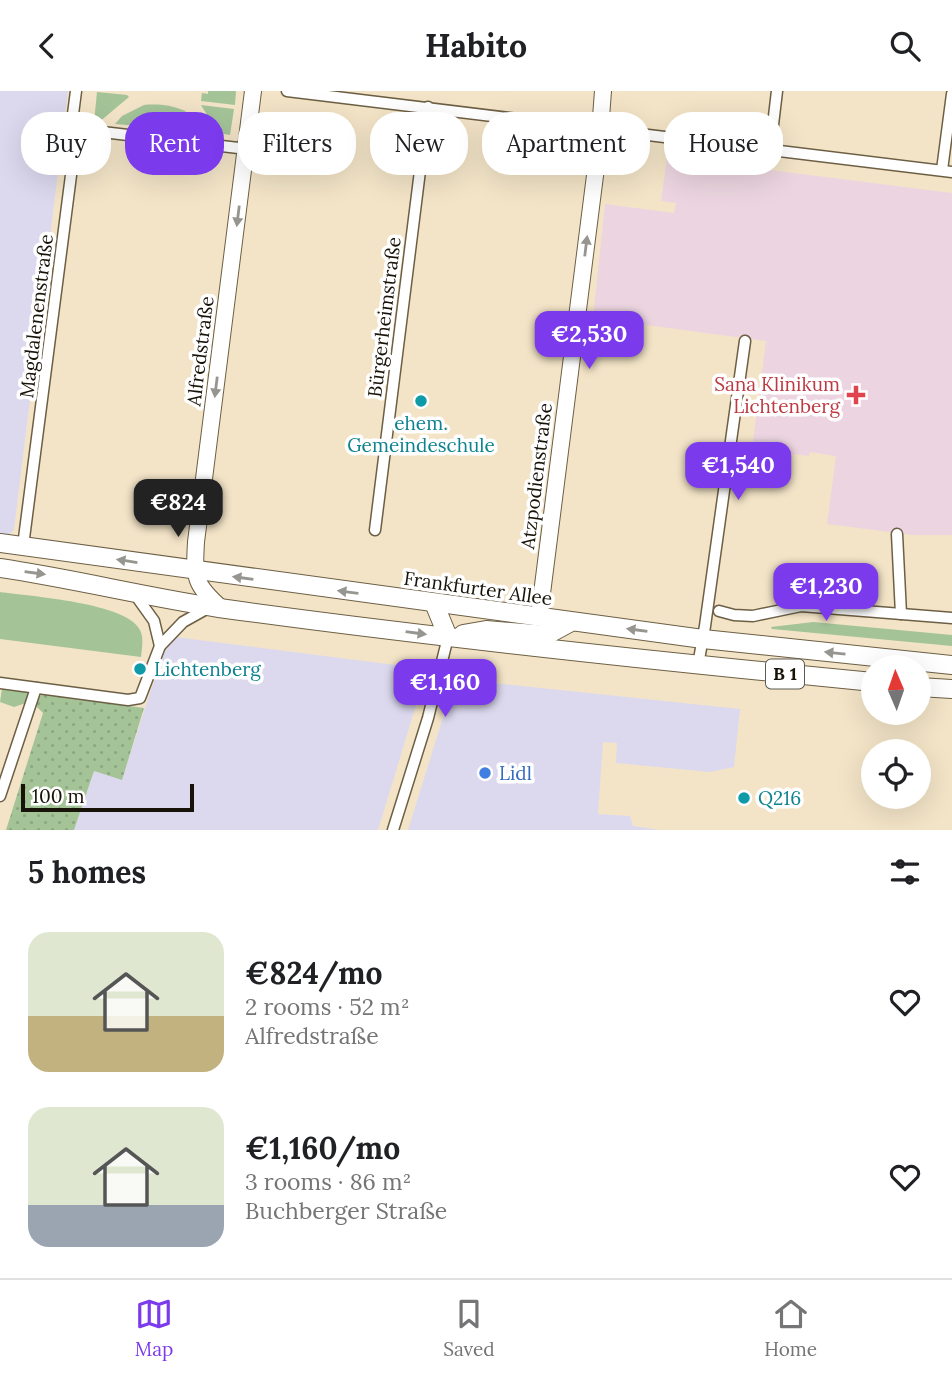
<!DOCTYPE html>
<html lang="en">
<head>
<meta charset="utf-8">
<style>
	body { margin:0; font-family:Lora,serif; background:#f2f2f2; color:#202124; height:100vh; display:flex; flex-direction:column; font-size:26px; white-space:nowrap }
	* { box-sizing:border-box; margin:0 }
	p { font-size:23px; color:#757577 }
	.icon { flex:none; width:38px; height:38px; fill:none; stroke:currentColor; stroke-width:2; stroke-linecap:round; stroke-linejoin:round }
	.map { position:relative; height:739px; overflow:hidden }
	.details { display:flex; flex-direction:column; background:#fff; flex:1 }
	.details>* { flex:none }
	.banner { position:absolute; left:21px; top:21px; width:910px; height:63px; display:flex; gap:14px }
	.needle { width:46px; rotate:358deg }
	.fabs { position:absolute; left:861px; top:564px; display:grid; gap:14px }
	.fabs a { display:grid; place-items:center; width:70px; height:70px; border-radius:50%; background:#fff; box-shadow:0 7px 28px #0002; font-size:35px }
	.scale { position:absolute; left:21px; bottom:18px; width:173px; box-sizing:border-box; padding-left:7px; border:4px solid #181308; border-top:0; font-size:19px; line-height:24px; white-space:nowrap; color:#181308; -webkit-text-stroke:5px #fff; paint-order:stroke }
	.price { position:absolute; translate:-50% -60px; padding:0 16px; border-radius:14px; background:#7c3aed; color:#fff; font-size:23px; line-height:46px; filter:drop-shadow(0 2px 4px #0008) }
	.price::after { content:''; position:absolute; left:50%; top:42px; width:21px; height:16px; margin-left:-10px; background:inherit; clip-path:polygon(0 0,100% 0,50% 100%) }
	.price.on { background:#222; color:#fff }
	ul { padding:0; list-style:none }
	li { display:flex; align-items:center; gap:21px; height:175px; padding:0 28px }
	li span { display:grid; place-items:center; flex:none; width:196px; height:140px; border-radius:21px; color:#555 }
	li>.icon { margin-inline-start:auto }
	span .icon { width:84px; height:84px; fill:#fffc; stroke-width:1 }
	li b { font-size:30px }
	h2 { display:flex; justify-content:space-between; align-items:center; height:84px; padding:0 28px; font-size:30px }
	.tag { padding:0 24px; border-radius:28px; background:#fff; box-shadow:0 7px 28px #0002; font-size:24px; line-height:63px }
	.tag.on { background:#7c3aed; color:#fff }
	header { display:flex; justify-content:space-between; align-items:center; height:91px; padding:0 28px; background:#fff; font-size:32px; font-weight:800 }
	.menu { display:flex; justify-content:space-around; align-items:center; height:98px; border-top:2px solid #e0e0e0; background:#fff; font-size:19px; color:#757577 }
	.menu a { display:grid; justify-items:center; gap:4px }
	.menu .on { color:#7c3aed }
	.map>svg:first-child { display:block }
	.commercial { fill:#dcd9ef }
	.medical { fill:#ecd5e0 }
	.grass { fill:#a4c498 }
	.park { fill:url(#park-dots) }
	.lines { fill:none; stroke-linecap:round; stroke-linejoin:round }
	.street-casing { stroke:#6c5f44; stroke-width:13 }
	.secondary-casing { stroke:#6c5f44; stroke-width:18 }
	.primary-casing { stroke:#6c5f44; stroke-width:20 }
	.street { stroke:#fff; stroke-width:10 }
	.secondary { stroke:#fff; stroke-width:16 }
	.primary { stroke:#fff; stroke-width:18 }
	.oneway { fill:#979590 }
	.health-dot { fill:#e0444e; stroke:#fff; stroke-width:2.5 }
	.culture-dot { fill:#0f9aa8; stroke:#fff; stroke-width:2.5 }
	.shop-dot { fill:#3f7fe0; stroke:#fff; stroke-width:2.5 }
	.labels { text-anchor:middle; stroke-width:7; stroke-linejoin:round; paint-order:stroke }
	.shield { fill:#fff; stroke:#5d5a52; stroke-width:2 }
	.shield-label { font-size:18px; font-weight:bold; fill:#181308 }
	.street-label { font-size:19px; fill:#181308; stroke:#fff }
	.health-label { font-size:19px; fill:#be3a42; stroke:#fff; text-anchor:end }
	.culture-label { font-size:19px; fill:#0d838f; stroke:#fff; text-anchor:start }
	.shop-label { font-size:19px; fill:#366cbe; stroke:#fff; text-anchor:start }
</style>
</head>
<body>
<header><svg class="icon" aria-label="back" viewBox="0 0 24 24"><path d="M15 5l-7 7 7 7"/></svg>Habito<svg class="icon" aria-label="search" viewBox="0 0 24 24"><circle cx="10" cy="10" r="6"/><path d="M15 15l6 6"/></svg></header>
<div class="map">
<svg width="952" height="739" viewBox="0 0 952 739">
	<defs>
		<pattern id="park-dots" width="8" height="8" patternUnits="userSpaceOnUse" patternTransform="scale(1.75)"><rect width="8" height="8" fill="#a4c498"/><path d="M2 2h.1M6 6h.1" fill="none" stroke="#8ca882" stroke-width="1.8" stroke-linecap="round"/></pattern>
	</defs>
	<rect width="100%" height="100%" fill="#f3e4c7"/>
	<g class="commercial">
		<polygon points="0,0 68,0 14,438 10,443 0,443"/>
		<polygon points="175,546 427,578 378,739 74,739 94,680 122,688 162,565"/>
		<polygon points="455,588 740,618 734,676 710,681 616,672 617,652 603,651 598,723 630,725 633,735 660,739 408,739"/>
	</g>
	<polygon class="medical" points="667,66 952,102 952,444 912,444 827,433 836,365 810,361 809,365 752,358 766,250 593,227 605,113 674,122 676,112 661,110"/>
	<g class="grass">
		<polygon points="208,0 236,0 235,14 201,10 202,2 208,3"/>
		<polygon points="97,1 127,4 129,6 98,32 94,31"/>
		<path d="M144 14C168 12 194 17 204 41L115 33 122 25Z"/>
		<polygon points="201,14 234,18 230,44 218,42"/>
		<path d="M0 501C29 505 128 512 140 539 144 547 142 557 141 566L0 548Z"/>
		<polygon points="813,531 952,544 952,555 772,538 771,536"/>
		<polygon points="2,598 26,601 28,602 26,612 14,616 0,611"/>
	</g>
	<polygon class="park" points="45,603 144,617 122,689 94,680 74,739 6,739 43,622 36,615 39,605"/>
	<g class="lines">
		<defs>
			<g id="street">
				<polyline points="287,0 952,81"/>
				<polyline points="77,38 247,58"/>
				<polyline points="770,59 777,0"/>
				<polyline points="942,79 952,3"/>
				<polyline points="375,439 428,16"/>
				<polyline points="897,443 901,523"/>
				<polyline points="23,455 77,38 73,23 76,0"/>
				<polyline points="134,502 154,530 160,555"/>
				<polyline points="719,520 734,524 753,525 801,515 952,527"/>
				<polyline points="698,574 705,535 745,250"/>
				<polyline points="0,592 128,609 140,607 160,555 183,531 208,517"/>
				<polyline points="0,705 36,597"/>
				<polyline points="393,739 428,627 448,546"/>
			</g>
			<g id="secondary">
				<path d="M221 517C194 493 194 487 196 451L253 0"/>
				<polyline points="539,526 599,53 603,0"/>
			</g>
			<g id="primary">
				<polyline points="0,452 703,548 952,574"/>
				<path d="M0 477C74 488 146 506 219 517 437 547 655 570 873 591"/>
				<polyline points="434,512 448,546"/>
				<polyline points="463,543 486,539 547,544 571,531"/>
				<polyline points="919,596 952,598"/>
			</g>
		</defs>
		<use href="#street" class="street-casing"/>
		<use href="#secondary" class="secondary-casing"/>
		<use href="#primary" class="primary-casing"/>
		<use href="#street" class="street"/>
		<use href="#secondary" class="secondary"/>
		<use href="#primary" class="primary"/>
	</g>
	<defs><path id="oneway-solid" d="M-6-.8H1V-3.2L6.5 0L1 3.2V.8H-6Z" transform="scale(1.75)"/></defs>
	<g class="oneway">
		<use href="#oneway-solid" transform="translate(238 125) rotate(97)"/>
		<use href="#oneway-solid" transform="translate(586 155) rotate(-83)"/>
		<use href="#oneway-solid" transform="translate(216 296) rotate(97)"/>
		<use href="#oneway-solid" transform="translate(127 470) rotate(-171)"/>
		<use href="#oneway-solid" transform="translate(35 482) rotate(8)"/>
		<use href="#oneway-solid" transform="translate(243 487) rotate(-172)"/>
		<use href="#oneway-solid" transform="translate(348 501) rotate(-173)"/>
		<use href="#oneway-solid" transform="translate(637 539) rotate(-172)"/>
		<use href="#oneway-solid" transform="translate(416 542) rotate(8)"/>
		<use href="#oneway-solid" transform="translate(835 562) rotate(-174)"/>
	</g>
	<path class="health-dot" d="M852.5 293.5h7v7h7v7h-7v7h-7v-7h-7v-7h7z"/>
	<g class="culture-dot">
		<circle cx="421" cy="310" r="7"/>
		<circle cx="140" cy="578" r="7"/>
		<circle cx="744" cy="707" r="7"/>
	</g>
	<circle class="shop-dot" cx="485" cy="682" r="7"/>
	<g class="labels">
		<rect class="shield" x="766" y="568.5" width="38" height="29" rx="5"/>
		<g class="shield-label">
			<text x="785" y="589">B 1</text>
		</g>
		<g class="street-label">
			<text transform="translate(36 225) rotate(-83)" y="7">Magdalenenstraße</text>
			<text transform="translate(384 226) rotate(-83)" y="7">Bürgerheimstraße</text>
			<text transform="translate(200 260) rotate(-83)" y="7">Alfredstraße</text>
			<text transform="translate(536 385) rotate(-83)" y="7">Atzpodienstraße</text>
			<text transform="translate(478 497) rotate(8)" y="7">Frankfurter Allee</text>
		</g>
		<g class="health-label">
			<text x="840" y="300">Sana Klinikum<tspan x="840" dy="22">Lichtenberg</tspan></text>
		</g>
		<g class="culture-label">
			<text x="421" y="339" text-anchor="middle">ehem.<tspan x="421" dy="22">Gemeindeschule</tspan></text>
			<text x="154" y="585">Lichtenberg</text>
			<text x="758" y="714">Q216</text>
		</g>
		<g class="shop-label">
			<text x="499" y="689">Lidl</text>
		</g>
	</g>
</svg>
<div class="fabs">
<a><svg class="needle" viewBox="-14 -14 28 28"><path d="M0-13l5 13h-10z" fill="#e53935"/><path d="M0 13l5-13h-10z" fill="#757577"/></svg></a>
<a><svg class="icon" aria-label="locate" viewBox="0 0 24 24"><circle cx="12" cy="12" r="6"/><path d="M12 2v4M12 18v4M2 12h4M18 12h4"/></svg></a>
</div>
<div class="scale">100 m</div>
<b class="price" style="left:589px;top:280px">€2,530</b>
<b class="price" style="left:738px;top:411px">€1,540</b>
<b class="price on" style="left:178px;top:448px">€824</b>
<b class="price" style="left:826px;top:532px">€1,230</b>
<b class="price" style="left:445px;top:628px">€1,160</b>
<div class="banner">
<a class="tag">Buy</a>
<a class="tag on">Rent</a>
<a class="tag">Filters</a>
<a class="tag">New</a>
<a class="tag">Apartment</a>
<a class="tag">House</a>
</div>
</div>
<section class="details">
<h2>5 homes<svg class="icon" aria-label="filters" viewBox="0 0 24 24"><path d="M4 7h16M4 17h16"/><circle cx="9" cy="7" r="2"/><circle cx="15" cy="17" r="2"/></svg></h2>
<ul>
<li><span style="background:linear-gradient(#dfe7d0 60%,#c2b280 0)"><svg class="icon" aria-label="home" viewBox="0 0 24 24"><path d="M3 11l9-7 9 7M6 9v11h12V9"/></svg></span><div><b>€824/mo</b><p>2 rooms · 52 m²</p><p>Alfredstraße</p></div><svg class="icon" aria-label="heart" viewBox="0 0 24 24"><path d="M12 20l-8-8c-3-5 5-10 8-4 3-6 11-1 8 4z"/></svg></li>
<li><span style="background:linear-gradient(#dfe7d0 70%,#9aa5b1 0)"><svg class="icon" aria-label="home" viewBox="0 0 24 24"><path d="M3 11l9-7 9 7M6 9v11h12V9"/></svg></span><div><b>€1,160/mo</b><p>3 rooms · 86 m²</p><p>Buchberger Straße</p></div><svg class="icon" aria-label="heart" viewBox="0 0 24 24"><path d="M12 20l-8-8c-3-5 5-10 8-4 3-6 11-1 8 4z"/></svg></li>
</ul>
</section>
<nav class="menu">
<a class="on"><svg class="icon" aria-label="map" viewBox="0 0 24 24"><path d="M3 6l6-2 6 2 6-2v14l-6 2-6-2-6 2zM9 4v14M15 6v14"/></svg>Map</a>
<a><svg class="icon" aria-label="saved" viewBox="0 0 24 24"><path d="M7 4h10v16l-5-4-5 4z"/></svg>Saved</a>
<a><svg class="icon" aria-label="home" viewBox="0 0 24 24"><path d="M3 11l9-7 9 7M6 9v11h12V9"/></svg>Home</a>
</nav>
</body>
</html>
